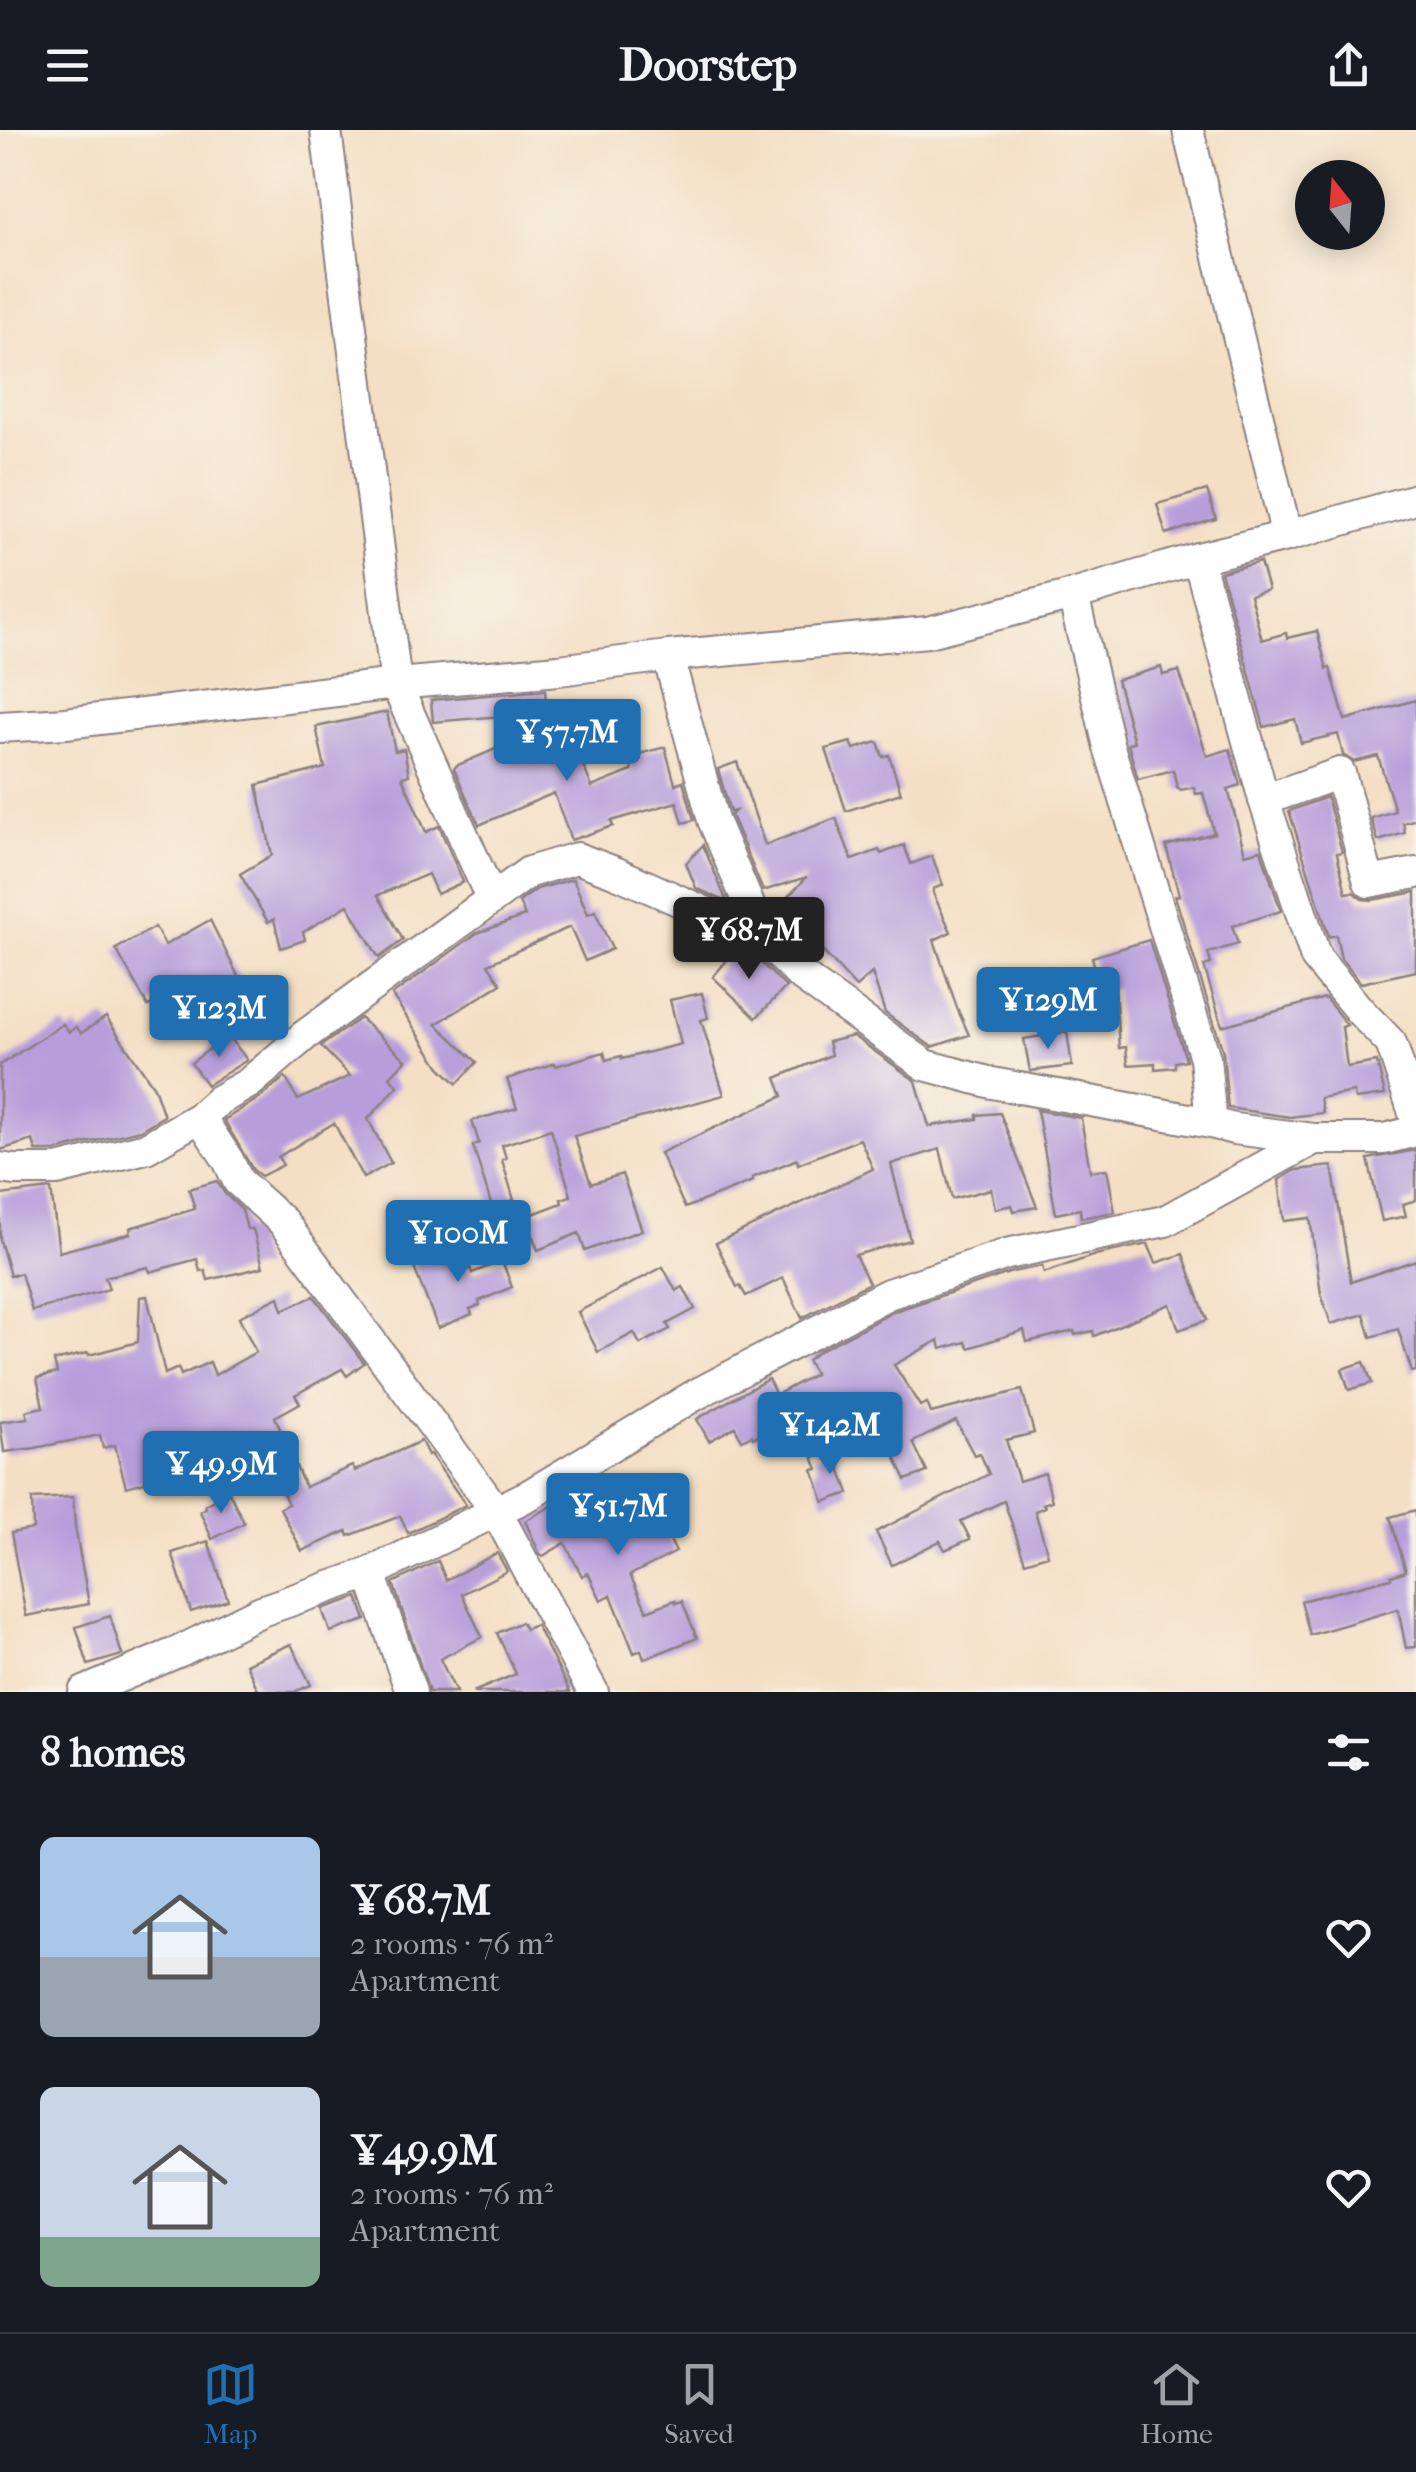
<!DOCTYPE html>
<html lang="en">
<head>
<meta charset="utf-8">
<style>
	body { margin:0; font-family:"IM FELL French Canon",serif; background:#20242c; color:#f1f3f6; height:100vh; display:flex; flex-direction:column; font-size:38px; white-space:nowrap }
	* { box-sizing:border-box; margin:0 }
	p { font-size:32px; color:#9ea1a6 }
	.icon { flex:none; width:55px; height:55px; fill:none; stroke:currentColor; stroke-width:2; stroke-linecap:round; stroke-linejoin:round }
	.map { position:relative; height:1562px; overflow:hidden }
	.details { display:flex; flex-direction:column; background:#171b24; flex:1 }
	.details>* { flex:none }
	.needle { width:65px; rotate:343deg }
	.controls { position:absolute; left:1295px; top:30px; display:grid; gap:20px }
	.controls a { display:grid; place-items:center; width:90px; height:90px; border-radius:50%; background:#171b24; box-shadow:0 5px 25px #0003; font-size:50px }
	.price { position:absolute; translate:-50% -85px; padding:0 22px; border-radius:10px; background:#1f6fb2; color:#fff; font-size:32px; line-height:65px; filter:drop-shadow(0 2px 5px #0008) }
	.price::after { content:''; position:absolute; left:50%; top:60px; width:30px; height:22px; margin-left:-15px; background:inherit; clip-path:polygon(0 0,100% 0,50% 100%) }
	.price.current { background:#222; color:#fff }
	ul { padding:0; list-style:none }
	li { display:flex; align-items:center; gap:30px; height:250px; padding:0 40px }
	li span { display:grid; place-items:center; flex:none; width:280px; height:200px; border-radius:15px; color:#555 }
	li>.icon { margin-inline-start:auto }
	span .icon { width:120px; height:120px; fill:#fffc; stroke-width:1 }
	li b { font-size:42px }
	h2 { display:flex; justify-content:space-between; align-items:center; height:120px; padding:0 40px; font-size:42px }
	header { display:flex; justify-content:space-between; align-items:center; height:130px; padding:0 40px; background:#171b24; font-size:45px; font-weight:700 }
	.tabs { display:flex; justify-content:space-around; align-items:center; height:140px; border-top:2px solid #363941; background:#171b24; font-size:28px; color:#9ea1a6 }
	.tabs a { display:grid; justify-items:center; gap:5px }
	.tabs .current { color:#1f6fb2 }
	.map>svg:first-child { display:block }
	.building { fill:#b79edb }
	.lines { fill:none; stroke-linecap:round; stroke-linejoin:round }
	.minor-casing { stroke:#8b8080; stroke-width:34 }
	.minor { stroke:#fff; stroke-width:30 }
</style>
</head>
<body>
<header><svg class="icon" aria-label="menu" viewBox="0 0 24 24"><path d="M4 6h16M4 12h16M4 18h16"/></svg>Doorstep<svg class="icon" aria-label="share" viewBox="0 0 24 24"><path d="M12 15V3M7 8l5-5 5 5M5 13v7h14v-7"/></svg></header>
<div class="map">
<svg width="1416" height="1562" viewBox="0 0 1416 1562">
	<rect width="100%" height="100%" fill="#f7f3e8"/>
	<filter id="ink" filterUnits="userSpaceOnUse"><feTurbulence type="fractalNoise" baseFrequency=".01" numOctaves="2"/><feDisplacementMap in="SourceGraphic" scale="20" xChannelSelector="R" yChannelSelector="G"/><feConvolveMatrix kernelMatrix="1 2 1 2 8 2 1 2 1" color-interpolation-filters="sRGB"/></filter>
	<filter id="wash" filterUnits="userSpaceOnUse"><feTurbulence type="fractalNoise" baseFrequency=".0048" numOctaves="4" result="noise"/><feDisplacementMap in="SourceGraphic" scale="40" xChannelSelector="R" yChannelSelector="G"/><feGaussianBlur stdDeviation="2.25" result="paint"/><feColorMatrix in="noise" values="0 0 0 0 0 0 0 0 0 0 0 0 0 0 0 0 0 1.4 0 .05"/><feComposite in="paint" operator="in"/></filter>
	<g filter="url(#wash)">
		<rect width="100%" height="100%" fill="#f4dfc4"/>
		<g id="blocks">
			<g class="building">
				<polygon points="1207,360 1216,389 1166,404 1157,374"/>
				<polygon points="1260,432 1268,460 1250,465 1262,510 1286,503 1287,508 1317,501 1327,539 1330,538 1345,590 1416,570 1416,689 1403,693 1405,703 1378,711 1371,688 1395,681 1378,626 1354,632 1343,625 1338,604 1301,613 1295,589 1264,597 1221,442"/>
				<polygon points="1161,537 1163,545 1179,541 1207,626 1230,619 1240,655 1228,659 1245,724 1261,720 1281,781 1232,796 1238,814 1208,823 1211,834 1204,836 1222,896 1325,868 1347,895 1342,897 1347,937 1377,932 1385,965 1355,969 1354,962 1320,968 1323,983 1290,987 1228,978 1223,922 1175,766 1179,765 1166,716 1214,703 1203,663 1196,664 1194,657 1181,660 1177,657 1173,640 1138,649 1128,614 1134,612 1117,550"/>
				<polygon points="545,560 547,582 433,592 431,570"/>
				<polygon points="387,582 395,621 404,619 409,645 402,647 426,702 439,696 463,752 437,764 428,744 378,765 403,810 379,828 348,775 303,802 305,810 281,818 274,789 268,792 240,744 272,725 257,655 325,638 316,597"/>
				<polygon points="549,596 550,613 570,604 592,657 632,641 629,627 665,617 675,654 683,651 694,690 683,693 677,672 611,691 613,696 571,710 554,663 479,695 454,639 456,636"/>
				<polygon points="851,612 854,619 878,612 883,627 889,625 901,663 846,681 826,619"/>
				<polygon points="737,632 765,715 836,688 852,730 879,720 881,724 904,715 911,734 932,726 943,755 933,759 933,763 951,802 934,810 957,878 969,905 932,917 885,883 872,843 856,857 815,813 807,825 791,810 779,776 807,747 763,761 731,685 735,681 730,682 718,639"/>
				<polygon points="1327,667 1342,722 1337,723 1346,763 1353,762 1362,769 1372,770 1416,762 1416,841 1361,853 1341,829 1336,805 1329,807 1289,681"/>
				<polygon points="703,715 727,772 696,758 686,733"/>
				<polygon points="573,749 588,784 595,781 612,819 585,831 570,797 488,834 501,854 436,894 477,932 457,954 440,937 392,865 477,803 525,786 519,772 537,759"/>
				<polygon points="210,790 245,860 209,878 196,851 148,876 116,819 155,797 165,815"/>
				<polygon points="1149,810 1186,930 1175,932 1175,937 1155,939 1155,933 1128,935 1126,917 1119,918 1115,858 1105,862 1101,849 1098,850 1092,827"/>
				<polygon points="738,817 752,824 786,857 756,888 713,847"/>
				<polygon points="702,863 708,888 701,890 724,965 574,1006 591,1054 622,1044 642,1100 585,1121 579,1103 538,1120 525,1087 562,1073 561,1069 571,1066 551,999 502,1015 506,1028 502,1030 514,1070 492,1077 473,1016 479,1013 472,991 517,978 507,949 555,933 556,936 604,922 606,930 621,926 622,929 681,914 670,870"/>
				<polygon points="106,887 154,957 164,986 140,1000 55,1021 36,1021 33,1010 0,1020 0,935 63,894 69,902 76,897 81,903"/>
				<polygon points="360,888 406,930 390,947 398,956 368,989 391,1033 363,1048 334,993 278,1027 283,1035 261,1046 253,1040 224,990 261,967 285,947 298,970 350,946 321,916"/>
				<polygon points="1067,902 1072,936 1030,941 1024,909"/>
				<polygon points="228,905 247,930 207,955 191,933"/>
				<polygon points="853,906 916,951 929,996 977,989 977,985 1000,983 1037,1077 1014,1081 1012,1075 995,1079 991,1059 952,1069 940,1019 891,1034 910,1110 855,1125 869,1153 802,1188 783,1148 746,1166 740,1156 737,1157 716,1113 873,1039 860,1009 798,1034 797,1029 752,1048 753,1051 685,1078 660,1023 783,966 776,948 831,925 828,912"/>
				<polygon points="1037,980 1081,988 1090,1041 1107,1039 1115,1082 1081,1088 1080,1079 1056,1084"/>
				<polygon points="1416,1020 1416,1070 1403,1074 1406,1086 1382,1091 1368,1029"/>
				<polygon points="1332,1036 1351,1152 1416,1130 1416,1241 1412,1242 1398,1199 1371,1207 1364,1184 1331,1194 1321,1164 1310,1088 1284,1091 1279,1050 1296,1040"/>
				<polygon points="217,1051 225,1064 242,1080 247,1099 253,1099 263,1137 208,1150 205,1140 200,1141 197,1129 150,1142 148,1137 105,1147 109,1159 32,1181 21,1143 10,1146 0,1110 0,1065 51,1059 59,1122 131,1103 130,1098 195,1079 189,1059"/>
				<polygon points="1148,1114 1156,1133 1183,1124 1207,1190 1179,1200 1170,1174 1094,1206 1093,1201 1075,1205 1074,1201 1027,1212 1024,1200 969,1218 966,1212 941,1219 939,1210 894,1235 920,1276 927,1273 931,1283 1022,1260 1034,1303 1006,1310 1019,1351 1045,1343 1052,1371 1043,1374 1045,1377 1035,1381 1048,1425 1025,1432 1004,1371 961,1391 970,1409 945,1420 940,1411 892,1435 876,1402 989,1344 980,1323 974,1325 956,1291 913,1312 927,1342 906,1350 874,1281 843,1298 828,1271 783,1296 781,1292 753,1308 752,1305 742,1310 735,1297 709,1311 697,1289 768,1249 776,1265 815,1244 807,1230 819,1221 895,1181 1012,1142 1042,1136 1044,1143 1095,1125"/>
				<polygon points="461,1115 472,1143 502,1131 512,1157 479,1171 480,1175 470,1179 472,1184 438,1198 413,1135"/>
				<polygon points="663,1137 676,1161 683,1157 695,1179 667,1194 670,1199 640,1214 634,1203 598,1222 578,1182"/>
				<polygon points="147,1166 165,1244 178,1238 181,1245 210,1232 215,1245 256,1222 239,1187 279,1167 283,1180 314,1166 364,1233 347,1246 342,1239 295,1265 300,1273 275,1287 288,1317 265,1322 258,1305 212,1325 216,1334 126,1357 115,1315 103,1318 100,1305 35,1318 4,1322 0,1292 28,1288 26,1281 43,1277 37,1248 57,1243 54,1231 88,1223 89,1225 138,1212 140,1167"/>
				<polygon points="1364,1232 1372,1253 1349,1260 1342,1239"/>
				<polygon points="421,1311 428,1325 430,1324 466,1375 408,1403 400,1386 349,1406 347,1401 302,1421 280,1378 288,1374 272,1338 292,1327 305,1357 352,1336 355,1341"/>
				<polygon points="833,1320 849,1363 824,1372 813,1340 818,1339 813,1327"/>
				<polygon points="654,1350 666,1379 656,1383 676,1422 630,1445 647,1481 675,1470 676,1473 682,1471 697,1508 644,1529 641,1520 634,1523 611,1465 601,1470 588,1443 582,1446 565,1413 543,1426 540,1424 525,1391 579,1361 581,1366 593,1359 600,1372"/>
				<polygon points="229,1362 244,1393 212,1409 200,1381 206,1378 205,1375"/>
				<polygon points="73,1367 75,1397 89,1474 26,1486 11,1403 33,1399 32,1369"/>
				<polygon points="1416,1380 1416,1517 1406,1518 1398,1479 1310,1505 1301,1471 1391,1448 1391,1446 1406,1441 1390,1387"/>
				<polygon points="208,1411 228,1470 191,1482 172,1423"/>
				<polygon points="497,1423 507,1441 462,1464 482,1507 440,1529 456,1562 429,1562 393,1453 438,1431 446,1450"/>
				<polygon points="358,1467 366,1490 330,1502 322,1479"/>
				<polygon points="110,1486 122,1525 88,1535 76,1497"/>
				<polygon points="521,1492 525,1499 536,1495 570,1562 473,1562 516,1544 497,1503"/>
				<polygon points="291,1514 311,1555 294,1562 259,1562 246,1534"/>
			</g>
		</g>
	</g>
	<g filter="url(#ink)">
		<use href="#blocks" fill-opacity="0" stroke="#8b8080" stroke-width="2.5"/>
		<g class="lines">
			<defs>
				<g id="minor">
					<polyline points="326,0 396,554 491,768"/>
					<polyline points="1188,0 1287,406"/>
					<polyline points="1198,428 1264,670 1316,828 1360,881 1391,913 1416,989"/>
					<polyline points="1073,465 1109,617 1205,928 1211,993"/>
					<polyline points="668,526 713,690 763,808"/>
					<polyline points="0,597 66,593 396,554 559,540 668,526 928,502 1073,465 1198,428 1287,406 1416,369"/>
					<polyline points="1264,670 1340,643 1369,752 1416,743"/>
					<polyline points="200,987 228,1030 238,1051 283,1092 496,1381 593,1562"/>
					<polyline points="0,1038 14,1040 57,1040 146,1018 200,987 219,970 249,953 304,906 529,742 577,728 617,743 763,808 799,844 925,935 992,953 1211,993 1234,999 1314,1009 1384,1009 1416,1001"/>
					<polyline points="370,1443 411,1562"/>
					<polyline points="84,1562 180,1521 261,1481 370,1443 529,1365 695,1265 888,1164 1007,1124 1165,1091 1314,1009"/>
				</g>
			</defs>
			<use href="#minor" class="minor-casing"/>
			<use href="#minor" class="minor"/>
		</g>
	</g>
</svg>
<div class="controls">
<a><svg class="needle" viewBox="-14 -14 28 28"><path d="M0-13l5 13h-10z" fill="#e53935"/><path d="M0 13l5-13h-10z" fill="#9ea1a6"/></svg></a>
</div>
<b class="price" style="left:567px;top:654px">¥57.7M</b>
<b class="price current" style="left:749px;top:852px">¥68.7M</b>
<b class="price" style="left:1048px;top:922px">¥129M</b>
<b class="price" style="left:219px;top:930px">¥123M</b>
<b class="price" style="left:458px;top:1155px">¥100M</b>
<b class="price" style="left:830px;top:1347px">¥142M</b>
<b class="price" style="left:221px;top:1386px">¥49.9M</b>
<b class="price" style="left:618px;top:1428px">¥51.7M</b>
</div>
<section class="details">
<h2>8 homes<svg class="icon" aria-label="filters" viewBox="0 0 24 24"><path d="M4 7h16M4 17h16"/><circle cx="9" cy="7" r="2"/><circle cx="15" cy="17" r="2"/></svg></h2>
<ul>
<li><span style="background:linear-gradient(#a9c7e8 60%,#9aa5b1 0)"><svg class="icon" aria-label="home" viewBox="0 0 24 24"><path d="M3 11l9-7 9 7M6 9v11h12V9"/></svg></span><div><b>¥68.7M</b><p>2 rooms · 76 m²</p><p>Apartment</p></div><svg class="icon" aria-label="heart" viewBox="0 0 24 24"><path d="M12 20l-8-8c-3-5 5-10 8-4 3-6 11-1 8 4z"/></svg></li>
<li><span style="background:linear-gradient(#c9d6e8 75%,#7fa58c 0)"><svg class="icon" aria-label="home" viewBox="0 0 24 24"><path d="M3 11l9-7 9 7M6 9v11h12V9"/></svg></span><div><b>¥49.9M</b><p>2 rooms · 76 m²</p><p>Apartment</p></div><svg class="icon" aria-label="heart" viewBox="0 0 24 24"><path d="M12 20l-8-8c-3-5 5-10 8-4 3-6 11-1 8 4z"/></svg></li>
</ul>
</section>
<nav class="tabs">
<a class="current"><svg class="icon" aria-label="map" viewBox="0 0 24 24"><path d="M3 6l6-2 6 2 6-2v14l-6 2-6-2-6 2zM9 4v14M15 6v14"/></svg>Map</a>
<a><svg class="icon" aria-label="saved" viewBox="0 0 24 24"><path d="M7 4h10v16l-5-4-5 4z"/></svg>Saved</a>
<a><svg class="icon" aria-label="home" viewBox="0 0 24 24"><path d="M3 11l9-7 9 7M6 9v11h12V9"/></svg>Home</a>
</nav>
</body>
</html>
